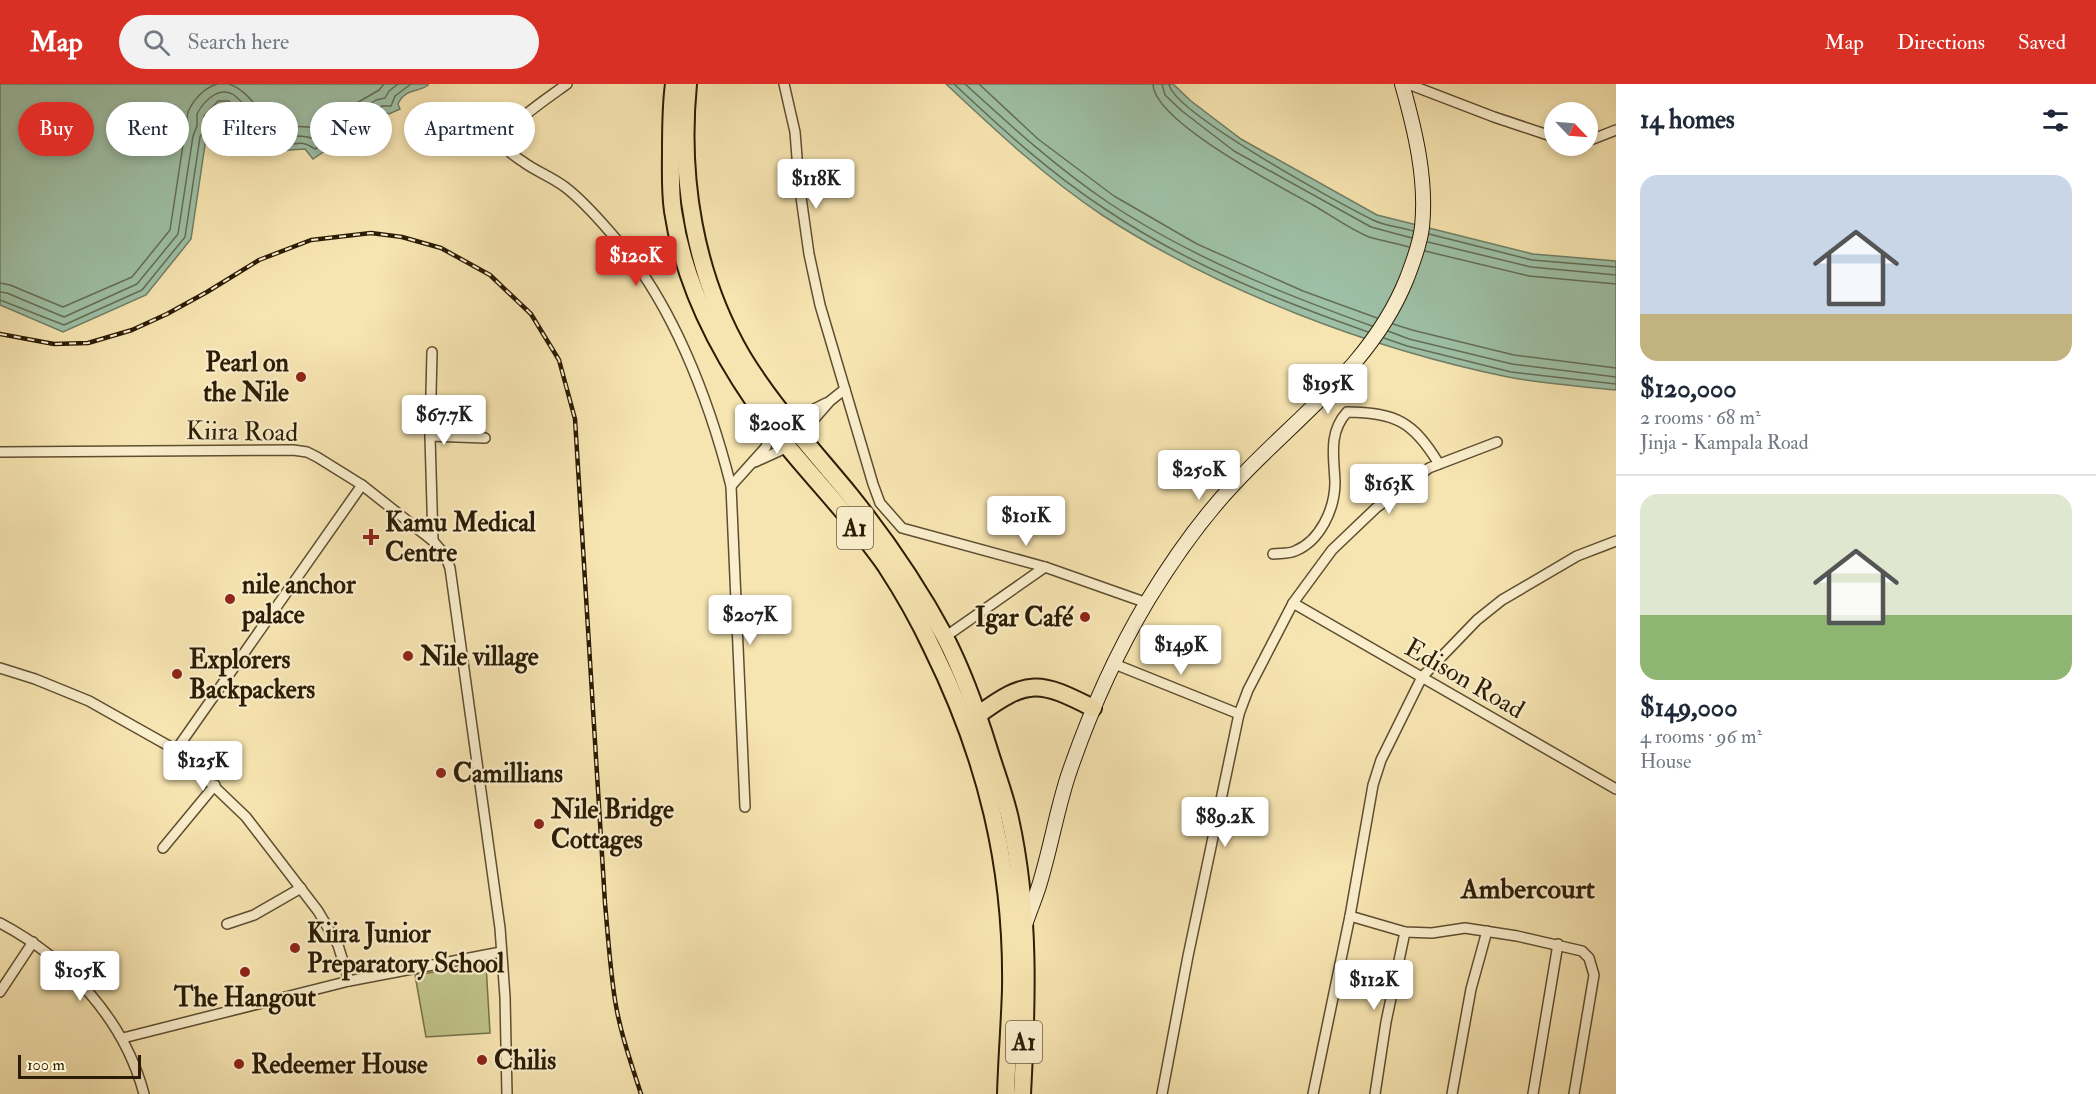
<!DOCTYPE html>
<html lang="en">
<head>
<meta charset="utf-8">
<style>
	body { margin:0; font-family:"IM FELL Double Pica",serif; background:#f2f2f3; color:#1f2937; height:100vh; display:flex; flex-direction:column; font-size:22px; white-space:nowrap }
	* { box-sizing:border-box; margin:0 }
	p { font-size:20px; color:#747a83 }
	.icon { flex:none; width:33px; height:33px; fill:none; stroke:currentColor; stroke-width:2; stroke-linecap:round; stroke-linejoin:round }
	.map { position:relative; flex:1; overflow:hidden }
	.side { display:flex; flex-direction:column; background:#fff; width:480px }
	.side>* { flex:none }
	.hud { position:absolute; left:18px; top:18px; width:570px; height:54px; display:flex; gap:12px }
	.needle { width:39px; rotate:115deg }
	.controls { position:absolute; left:1544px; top:18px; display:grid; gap:12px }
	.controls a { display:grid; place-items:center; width:54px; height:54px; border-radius:50%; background:#fff; box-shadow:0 3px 9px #0003; font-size:30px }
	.scale { position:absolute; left:18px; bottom:15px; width:123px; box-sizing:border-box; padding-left:6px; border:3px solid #2b1c05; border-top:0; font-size:16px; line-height:21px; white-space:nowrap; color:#2b1c05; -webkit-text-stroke:4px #faeecc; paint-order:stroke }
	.price { position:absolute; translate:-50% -51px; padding:0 14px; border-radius:6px; background:#fff; color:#222; font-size:20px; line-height:39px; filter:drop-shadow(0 2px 3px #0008) }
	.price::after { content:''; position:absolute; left:50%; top:36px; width:18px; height:14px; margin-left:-9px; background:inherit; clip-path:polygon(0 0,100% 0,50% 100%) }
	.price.on { background:#d93025; color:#fff }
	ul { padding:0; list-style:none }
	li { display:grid; align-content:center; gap:12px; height:318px; padding:0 24px }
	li+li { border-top:2px solid #e0e1e3 }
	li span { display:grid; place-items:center; height:186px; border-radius:18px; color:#555 }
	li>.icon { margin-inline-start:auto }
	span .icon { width:108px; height:108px; fill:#fffc; stroke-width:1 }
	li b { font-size:26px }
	h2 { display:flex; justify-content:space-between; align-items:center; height:72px; padding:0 24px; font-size:26px }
	.tag { padding:0 21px; border-radius:27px; background:#fff; box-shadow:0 3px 9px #0003; font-size:21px; line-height:54px }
	.tag.on { background:#d93025; color:#fff }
	header { display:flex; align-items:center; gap:36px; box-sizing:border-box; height:84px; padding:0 30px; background:#d93025; color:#fff }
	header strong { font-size:28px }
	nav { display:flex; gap:33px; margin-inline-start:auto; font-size:21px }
	.search { width:420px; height:54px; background:#f2f2f3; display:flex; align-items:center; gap:15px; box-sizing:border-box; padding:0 21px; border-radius:33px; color:#747a83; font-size:22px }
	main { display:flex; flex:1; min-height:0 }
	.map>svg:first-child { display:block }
	.green { fill:#bfc389; stroke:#757047; stroke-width:1.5 }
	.water { fill:#9ec0a6; stroke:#707e66; stroke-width:1.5 }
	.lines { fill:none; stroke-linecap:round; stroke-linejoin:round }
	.shore { stroke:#646e56; stroke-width:1.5 }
	.minor-casing { stroke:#5e4e30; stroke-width:12 }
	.secondary-casing { stroke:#2b1c05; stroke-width:16 }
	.trunk-casing { stroke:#2b1c05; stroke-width:20 }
	.minor { stroke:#faeecc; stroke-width:9 }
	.secondary { stroke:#faeecc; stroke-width:14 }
	.trunk { stroke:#f7e5b1; stroke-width:16 }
	.rail-casing { stroke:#2b1c05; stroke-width:4.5 }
	.rail { stroke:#faeecc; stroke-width:2; stroke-dasharray:7; stroke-linecap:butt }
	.poi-dot { fill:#8f2418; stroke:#faeecc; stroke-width:2 }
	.labels { text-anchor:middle; stroke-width:4.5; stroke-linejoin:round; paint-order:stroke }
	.shield { fill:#faeecc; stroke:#695b41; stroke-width:1.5 }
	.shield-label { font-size:24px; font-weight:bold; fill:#2b1c05 }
	.poi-label { font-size:26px; font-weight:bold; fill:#2b1c05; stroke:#faeecc; text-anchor:start }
	.street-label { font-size:26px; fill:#2b1c05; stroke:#faeecc }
	.quarter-label { font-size:28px; font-weight:bold; fill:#2b1c05; stroke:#faeecc }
</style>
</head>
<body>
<header>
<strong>Map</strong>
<div class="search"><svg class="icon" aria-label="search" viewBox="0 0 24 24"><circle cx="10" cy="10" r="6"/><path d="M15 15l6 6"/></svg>Search here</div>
<nav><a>Map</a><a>Directions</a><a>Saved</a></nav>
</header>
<main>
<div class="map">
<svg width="1616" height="1010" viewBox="0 0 1616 1010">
	<rect width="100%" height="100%" fill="#f7e5b1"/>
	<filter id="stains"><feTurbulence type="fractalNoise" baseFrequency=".00333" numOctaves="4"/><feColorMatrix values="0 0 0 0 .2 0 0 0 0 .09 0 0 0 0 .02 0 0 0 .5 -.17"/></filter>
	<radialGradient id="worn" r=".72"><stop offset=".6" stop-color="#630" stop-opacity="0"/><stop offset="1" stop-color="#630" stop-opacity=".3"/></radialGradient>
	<polygon class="green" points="486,880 490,949 426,953 415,891"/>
	<g class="water">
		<path d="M0 0H428V1C418 9 405 4 398 20L400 25 389 30 384 28 364 41 342 46 332 62 313 75 305 65C298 65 289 67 281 66 258 64 240 38 226 22H220L209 34 212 42 206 54 191 155 146 211 63 248 0 221Z"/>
		<path d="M946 0H1173L1191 17 1241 55 1377 131 1533 170 1616 177V306C1580 302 1543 300 1508 293 1371 265 1219 207 1102 131 1045 93 995 46 946 0Z"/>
	</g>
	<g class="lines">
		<g class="shore">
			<path d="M229 0C248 6 257 27 273 38 286 46 300 40 315 44L330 28 355 20 379 6 384 0"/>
			<path d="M954 0C1002 45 1050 89 1105 125 1185 179 1277 216 1368 248"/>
			<path d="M965 0C1011 42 1057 84 1109 119 1190 173 1281 209 1372 242"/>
			<polyline points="979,0 1038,55 1114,112 1197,160 1303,207 1377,234"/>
			<path d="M1153 0C1154 38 1281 103 1313 121 1332 132 1350 145 1369 153 1382 157 1396 159 1409 163"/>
			<polyline points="1162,0 1165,11 1182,27 1234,67 1371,143 1412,154"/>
			<path d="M1169 0C1172 28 1342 121 1373 136 1385 142 1400 143 1413 147"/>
			<polyline points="1429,150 1532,176 1616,183"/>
			<polyline points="1428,158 1531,183 1616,191"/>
			<polyline points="1425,167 1529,192 1616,200"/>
			<path d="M0 199 10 201 63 223 132 193 170 146 188 28C193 16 204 4 217 0"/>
			<path d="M0 208 7 209 64 233 137 200 178 150 193 52 197 42V30C203 18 219 1 234 11 249 23 257 40 275 49 289 55 303 49 316 56L322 52 335 35 358 28 376 16 385 14 389 7 398 0"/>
			<path d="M0 216 64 241 142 206 185 153 200 53 206 43 204 32 218 17H229C244 32 258 54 280 59 296 64 298 53 315 65L327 58 339 41 362 35 382 22H391L395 12 411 0"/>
			<polyline points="1393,240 1412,246 1514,271 1616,284"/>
			<polyline points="1388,247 1409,255 1512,280 1616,293"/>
			<polyline points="1384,254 1407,262 1511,288 1616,300"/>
		</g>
		<defs>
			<g id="minor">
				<path d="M567 0C555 9 503 43 504 57 505 67 515 72 522 77 535 87 552 93 565 103 581 115 597 133 610 148 671 214 709 315 731 402L745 723"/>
				<polyline points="784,0 795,48 799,99 809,170 820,221 873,400 880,419 902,444 1045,483 1147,519"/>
				<polyline points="1408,0 1494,33 1554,53"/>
				<polyline points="1587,55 1593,55 1616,46"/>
				<polyline points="432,268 430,352 433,457"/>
				<polyline points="788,338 826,319"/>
				<polyline points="800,351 830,317 845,305"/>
				<polyline points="430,352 485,354"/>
				<polyline points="0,368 293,366 307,368 317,373 362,401 433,457 445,471 450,484 500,844 505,913 507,1010"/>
				<polyline points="755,378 788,363"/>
				<polyline points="731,402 766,363 772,342"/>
				<path d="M1273 470C1280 469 1289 470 1295 467 1320 457 1335 425 1335 398 1334 373 1328 349 1347 328 1396 329 1413 337 1439 380"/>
				<polyline points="1293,519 1616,705"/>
				<polyline points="945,553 1045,483"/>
				<polyline points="1112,579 1239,630"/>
				<polyline points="0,584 35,595 89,617 176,666 246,733 318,827 338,861 349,897"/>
				<polyline points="176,666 362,401"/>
				<polyline points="163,764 215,701"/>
				<polyline points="1350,832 1405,848 1432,849 1465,844 1517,852 1582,867 1589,874 1594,891 1574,1010"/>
				<path d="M0 839C68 875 124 935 144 1010"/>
				<polyline points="227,840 254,831 301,804"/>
				<polyline points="0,908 33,858"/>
				<polyline points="123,954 349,897 501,868"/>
				<polyline points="1162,1010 1188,872 1239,630 1248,606 1293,519 1332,466 1376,424 1429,384 1497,358"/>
				<polyline points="1313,1010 1350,832 1373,701 1381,676 1422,593 1477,536 1502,516 1577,472 1616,457"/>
				<polyline points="1375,1010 1386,938 1405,848"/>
				<polyline points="1452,1010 1471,905 1487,847"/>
				<polyline points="1533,1010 1558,860"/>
			</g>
			<path id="secondary" d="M1025 841C1029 829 1034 817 1038 805 1050 768 1056 729 1068 692 1089 630 1114 573 1148 516 1173 475 1201 435 1234 400 1296 333 1372 282 1407 194 1413 178 1420 161 1422 143 1427 95 1415 46 1402 0"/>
			<g id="trunk">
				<path d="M674 0C671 22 671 44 671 66 671 86 670 107 673 127 686 215 733 294 788 363 820 402 857 440 886 482 903 508 919 536 932 564 986 673 1013 783 1011 905 1010 940 1007 975 1006 1010"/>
				<path d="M688 0C679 93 694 190 742 272 772 322 813 366 850 411 886 456 918 503 945 553 964 590 977 627 989 666 996 689 1005 712 1010 735 1030 825 1027 918 1022 1010"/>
				<path d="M978 631C1028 594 1040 597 1093 624"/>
			</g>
		</defs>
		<use href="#minor" class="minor-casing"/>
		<use href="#secondary" class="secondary-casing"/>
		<use href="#trunk" class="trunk-casing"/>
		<use href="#minor" class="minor"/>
		<use href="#secondary" class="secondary"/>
		<use href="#trunk" class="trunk"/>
		<defs>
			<path id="rail" d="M0 250 54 260 88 259 132 246 167 230 207 208 259 176 311 156 371 149 402 153 441 164 490 191 531 230 559 276 575 335 605 819C608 852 610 884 615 916 620 948 631 979 641 1010"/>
		</defs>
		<use href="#rail" class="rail-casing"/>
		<use href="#rail" class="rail"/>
	</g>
	<g class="poi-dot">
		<circle cx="301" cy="293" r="6"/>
		<path d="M368 444h6v6h6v6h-6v6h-6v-6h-6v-6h6z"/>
		<circle cx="230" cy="515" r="6"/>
		<circle cx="1085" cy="533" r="6"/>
		<circle cx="408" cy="572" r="6"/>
		<circle cx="177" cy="590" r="6"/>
		<circle cx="441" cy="689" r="6"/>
		<circle cx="539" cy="740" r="6"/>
		<circle cx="295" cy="864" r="6"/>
		<circle cx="245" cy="888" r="6"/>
		<circle cx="482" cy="976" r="6"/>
		<circle cx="239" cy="980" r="6"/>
	</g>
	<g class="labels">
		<g class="shield">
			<rect x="837" y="423" width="36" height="42" rx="4.5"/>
			<rect x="1006" y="937" width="36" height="42" rx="4.5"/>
		</g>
		<g class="shield-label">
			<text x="855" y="452">A1</text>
			<text x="1024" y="966">A1</text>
		</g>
		<g class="poi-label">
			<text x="289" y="287" text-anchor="end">Pearl on<tspan x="289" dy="30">the Nile</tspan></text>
			<text x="385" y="447">Kamu Medical<tspan x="385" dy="30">Centre</tspan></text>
			<text x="242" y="509">nile anchor<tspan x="242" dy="30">palace</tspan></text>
			<text x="1073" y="542" text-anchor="end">Igar Café</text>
			<text x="420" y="581">Nile village</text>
			<text x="189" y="584">Explorers<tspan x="189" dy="30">Backpackers</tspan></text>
			<text x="453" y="698">Camillians</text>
			<text x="551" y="734">Nile Bridge<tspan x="551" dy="30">Cottages</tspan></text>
			<text x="307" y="858">Kiira Junior<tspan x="307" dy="30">Preparatory School</tspan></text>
			<text x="245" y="922" text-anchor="middle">The Hangout</text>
			<text x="494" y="985">Chilis</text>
			<text x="251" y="989">Redeemer House</text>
		</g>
		<g class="street-label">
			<text transform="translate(242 347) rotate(1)" y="9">Kiira Road</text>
			<text transform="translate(1465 594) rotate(30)" y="9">Edison Road</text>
		</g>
		<g class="quarter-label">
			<text x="1528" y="814">Ambercourt</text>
		</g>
	</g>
	<rect width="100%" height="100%" filter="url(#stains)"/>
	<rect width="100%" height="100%" fill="url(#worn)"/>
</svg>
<div class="controls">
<a><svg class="needle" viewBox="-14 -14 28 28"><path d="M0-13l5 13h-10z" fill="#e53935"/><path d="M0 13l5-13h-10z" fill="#747a83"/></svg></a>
</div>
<div class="scale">100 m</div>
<b class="price" style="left:816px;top:126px">$118K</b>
<b class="price on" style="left:636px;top:203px">$120K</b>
<b class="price" style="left:1328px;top:331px">$195K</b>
<b class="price" style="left:444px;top:362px">$67.7K</b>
<b class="price" style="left:777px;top:371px">$200K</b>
<b class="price" style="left:1199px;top:417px">$250K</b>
<b class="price" style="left:1389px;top:431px">$163K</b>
<b class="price" style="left:1026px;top:463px">$101K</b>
<b class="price" style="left:750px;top:562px">$207K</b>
<b class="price" style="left:1181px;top:592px">$149K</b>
<b class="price" style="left:203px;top:708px">$125K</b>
<b class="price" style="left:1225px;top:764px">$89.2K</b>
<b class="price" style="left:80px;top:918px">$105K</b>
<b class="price" style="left:1374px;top:927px">$112K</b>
<div class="hud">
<a class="tag on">Buy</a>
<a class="tag">Rent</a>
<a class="tag">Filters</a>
<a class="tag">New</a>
<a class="tag">Apartment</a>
</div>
</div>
<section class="side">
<h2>14 homes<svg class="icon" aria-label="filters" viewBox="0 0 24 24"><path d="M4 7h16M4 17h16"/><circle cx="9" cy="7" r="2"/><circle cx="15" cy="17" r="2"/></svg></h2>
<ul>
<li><span style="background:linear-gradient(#c9d6e8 75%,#c2b280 0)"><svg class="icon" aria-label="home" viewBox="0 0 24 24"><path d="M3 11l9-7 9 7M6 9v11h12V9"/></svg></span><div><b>$120,000</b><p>2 rooms · 68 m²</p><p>Jinja - Kampala Road</p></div></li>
<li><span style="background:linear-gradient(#dfe7d0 65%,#8fb573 0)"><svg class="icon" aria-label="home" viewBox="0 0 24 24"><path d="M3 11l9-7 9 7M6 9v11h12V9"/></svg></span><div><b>$149,000</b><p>4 rooms · 96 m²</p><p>House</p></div></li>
</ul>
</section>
</main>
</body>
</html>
